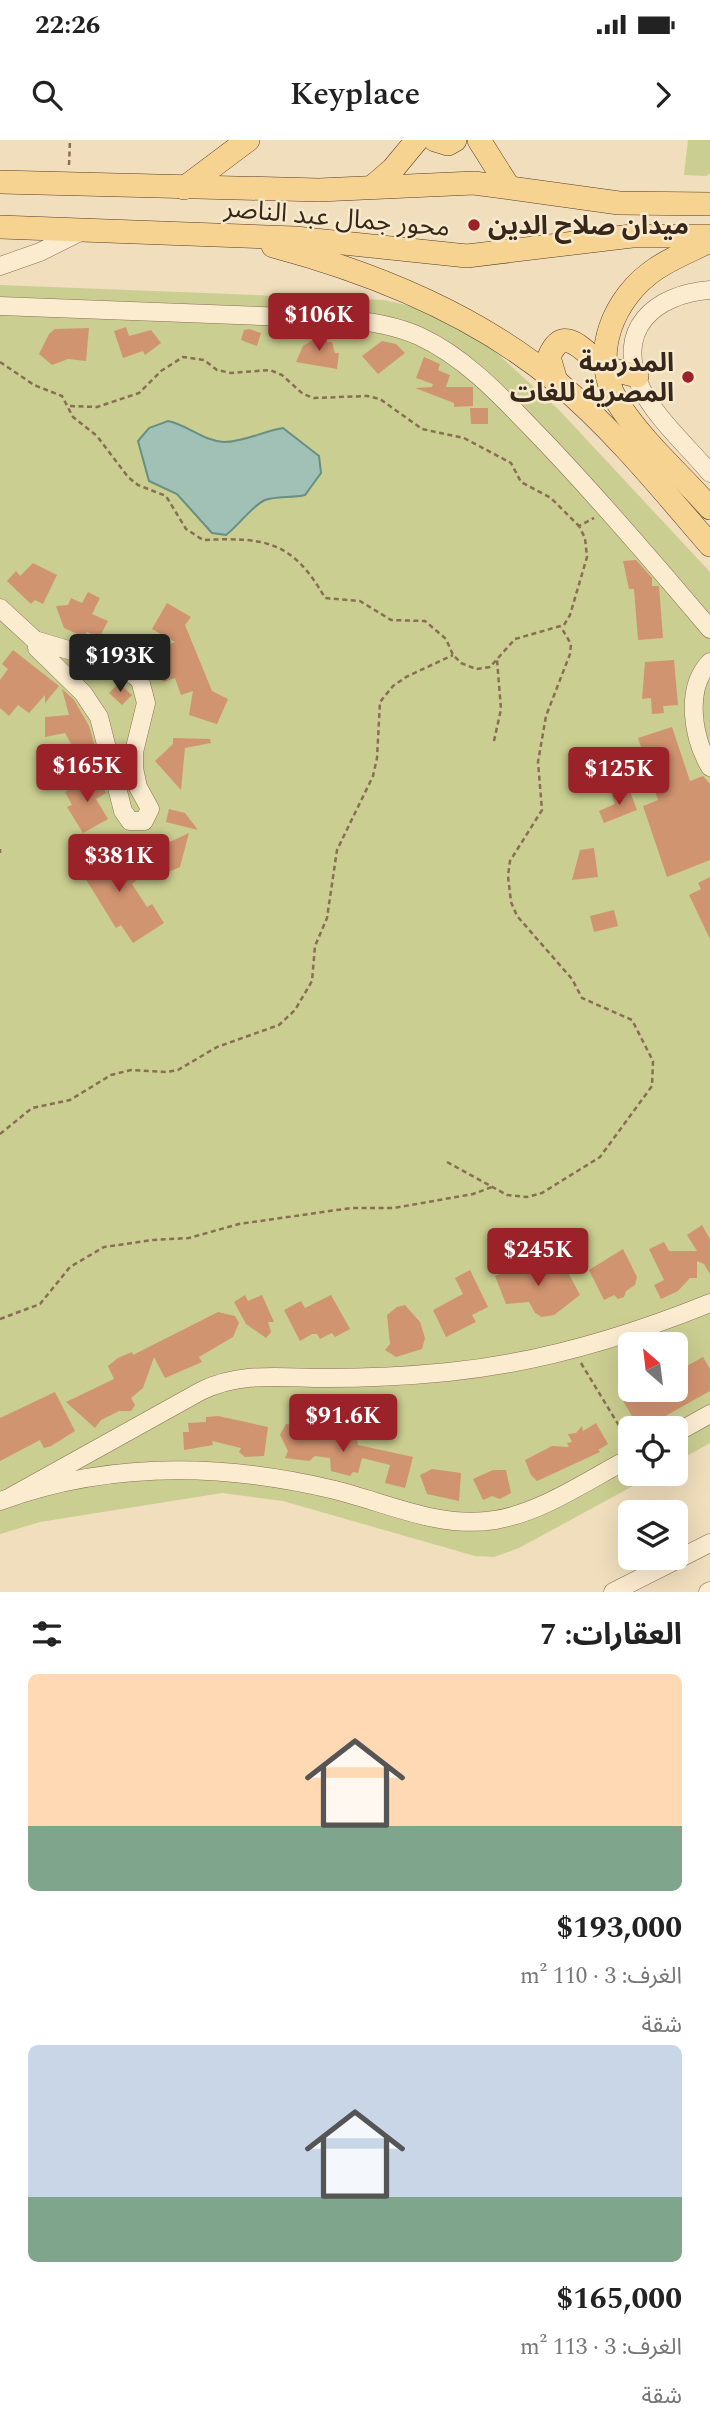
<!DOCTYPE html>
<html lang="ar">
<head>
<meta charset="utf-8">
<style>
	body { margin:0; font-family:Spectral,"Noto Sans Arabic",serif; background:#f6f6f6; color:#222; direction:rtl; height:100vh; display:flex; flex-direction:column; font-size:26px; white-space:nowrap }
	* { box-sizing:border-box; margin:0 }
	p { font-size:23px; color:#767676 }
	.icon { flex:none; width:38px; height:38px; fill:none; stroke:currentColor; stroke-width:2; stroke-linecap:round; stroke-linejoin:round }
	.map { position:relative; height:1452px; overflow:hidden; direction:ltr }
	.details { display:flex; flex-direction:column; background:#fff; flex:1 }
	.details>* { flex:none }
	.needle { width:46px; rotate:332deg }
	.fabs { position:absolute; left:618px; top:1192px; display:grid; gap:14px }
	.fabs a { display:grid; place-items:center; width:70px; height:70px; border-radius:10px; background:#fff; box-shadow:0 7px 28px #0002; font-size:35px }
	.price { position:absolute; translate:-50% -60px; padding:0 16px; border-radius:7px; background:#9b2228; color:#fff; font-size:23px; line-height:46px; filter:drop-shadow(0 2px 4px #0008) }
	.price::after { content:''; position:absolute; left:50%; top:42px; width:21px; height:16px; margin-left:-10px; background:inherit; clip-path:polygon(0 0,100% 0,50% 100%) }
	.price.selected { background:#222; color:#fff }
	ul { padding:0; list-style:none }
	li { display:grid; align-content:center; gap:14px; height:371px; padding:0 28px }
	li span { display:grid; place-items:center; height:217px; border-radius:10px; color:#555 }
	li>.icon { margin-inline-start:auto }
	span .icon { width:126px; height:126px; fill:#fffc; stroke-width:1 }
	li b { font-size:30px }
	h2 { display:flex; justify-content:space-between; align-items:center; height:84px; padding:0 28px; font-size:30px }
	.status { display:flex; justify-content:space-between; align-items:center; height:49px; padding:0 35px; background:#fff; direction:ltr }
	.status svg { height:19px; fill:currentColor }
	header { display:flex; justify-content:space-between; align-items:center; height:91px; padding:0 28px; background:#fff; font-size:32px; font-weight:600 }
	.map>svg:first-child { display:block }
	.green { fill:#cace90; fill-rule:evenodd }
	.water { fill:#a1c1b6; stroke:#688f83; stroke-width:2 }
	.building { fill:#d19470 }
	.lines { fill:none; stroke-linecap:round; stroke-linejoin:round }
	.minor-casing { stroke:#896e55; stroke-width:19 }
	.major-casing { stroke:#563c2a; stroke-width:24 }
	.path { stroke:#896e55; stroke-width:2.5; stroke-dasharray:5 3.5; stroke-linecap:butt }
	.minor { stroke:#fbecd0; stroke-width:18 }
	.major { stroke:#f7d391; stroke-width:23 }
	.poi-dot { fill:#9b2228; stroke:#f7e9cc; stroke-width:2.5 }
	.labels { text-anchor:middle; stroke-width:5; stroke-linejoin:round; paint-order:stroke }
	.street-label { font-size:26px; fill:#37271b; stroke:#f7e9cc }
	.poi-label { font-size:26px; font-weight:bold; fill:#37271b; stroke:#f7e9cc; text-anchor:start }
</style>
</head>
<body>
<div class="status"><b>22:26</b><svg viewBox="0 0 49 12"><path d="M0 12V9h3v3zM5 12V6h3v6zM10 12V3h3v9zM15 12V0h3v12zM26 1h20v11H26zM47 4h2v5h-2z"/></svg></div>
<header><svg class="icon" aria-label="forward" viewBox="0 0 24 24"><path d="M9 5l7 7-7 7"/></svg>Keyplace<svg class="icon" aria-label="search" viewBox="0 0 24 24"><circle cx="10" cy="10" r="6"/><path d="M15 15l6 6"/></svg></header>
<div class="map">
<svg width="710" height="1452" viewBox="0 0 710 1452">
	<rect width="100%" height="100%" fill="#f0debc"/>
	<g class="green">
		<polygon points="688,0 710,0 710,33 707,36 684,35"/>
		<path d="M0 145 384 160 424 169 472 194 500 216 560 271 710 432V1303L676 1322V1288H630V1334H655L519 1408 494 1417 475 1416 283 1361 222 1353 40 1382 0 1394ZM630 1204H676V1250H630Z"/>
	</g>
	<path class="water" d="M168 281C188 285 203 301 224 302 245 302 263 291 283 288L319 316 321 333 305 355C292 358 276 356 265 360 253 365 238 386 226 395L212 393 177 354 149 341 138 301 149 288Z"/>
	<g class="building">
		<polygon points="126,187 129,196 151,190 161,203 145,215 143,211 123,218 114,191"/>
		<polygon points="89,188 86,221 68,219 52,225 39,214 49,194 55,189"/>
		<polygon points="249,189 261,193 257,206 241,200 244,190"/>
		<polygon points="327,191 327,202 332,202 335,213 339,213 337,229 296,222 303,206"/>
		<polygon points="382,201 396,204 405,213 378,234 362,216"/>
		<polygon points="424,217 440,224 438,230 450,235 446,247 473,247 473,266 454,267 454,263 415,248 432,247 433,244 416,238"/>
		<polygon points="470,268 488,268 488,284 471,284"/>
		<polygon points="636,420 652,438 652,446 659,446 663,498 638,500 634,449 629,449 623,421"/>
		<polygon points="33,423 57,435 43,464 35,460 31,464 7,441 16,431 20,436"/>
		<polygon points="88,452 100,458 92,474 108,481 99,498 87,492 84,497 64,488 56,466 68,465 71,458 82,463"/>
		<polygon points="167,463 191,477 185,485 212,551 228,559 217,584 189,575 193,551 181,555 175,538 163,542 158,528 169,524 163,507 175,502 152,489"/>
		<polygon points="13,510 59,546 45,563 45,555 29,573 18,565 9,576 0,568 0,540 8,529 2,524"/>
		<polygon points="674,520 678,565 663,566 664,573 652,574 651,558 642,559 645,522"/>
		<polygon points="119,543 132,555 122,565 109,553"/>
		<polygon points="62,549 74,560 89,586 98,618 82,627 78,620 72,623 67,613 74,609 65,593 45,597 45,577 69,575"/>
		<polygon points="672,587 690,641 703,636 710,644 710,720 667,737 643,666 658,660 638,598"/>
		<polygon points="173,598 210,599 211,603 185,608 181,650 155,621 173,604"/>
		<polygon points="95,634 106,653 96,659 108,679 83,693 67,667 72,665 65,652"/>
		<polygon points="629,649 637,670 604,683 599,671 615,664 612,655"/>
		<polygon points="169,669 185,673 198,690 166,682"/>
		<polygon points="189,693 180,727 168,732 157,708"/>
		<polygon points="108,705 122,726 126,723 137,740 132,744 147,767 152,764 164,783 133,803 121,785 116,788 77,725"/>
		<polygon points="594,708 598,737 572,740 580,710"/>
		<polygon points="710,737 710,799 689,755 701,749 698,743"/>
		<polygon points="614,770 618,786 594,792 590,776"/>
		<polygon points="702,1085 710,1099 710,1134 704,1124 697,1121 697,1138 690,1138 678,1151 661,1159 654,1145 664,1140 649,1109 664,1102 669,1111 697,1111 687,1095"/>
		<polygon points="623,1109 637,1137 635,1145 626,1151 624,1157 618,1159 614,1155 604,1160 589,1130"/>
		<polygon points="526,1123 527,1128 546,1127 548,1130 563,1123 580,1155 554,1175 542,1177 535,1173 529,1162 506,1164 495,1136 510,1130 510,1125"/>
		<polygon points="470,1130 488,1167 472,1175 476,1182 446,1197 433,1170 463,1154 455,1138"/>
		<polygon points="245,1155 248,1161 262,1155 274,1182 268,1182 271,1192 266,1198 246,1184 234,1162"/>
		<polygon points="331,1155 350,1189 335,1197 332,1193 320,1199 317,1194 312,1194 300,1201 284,1170 301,1161 305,1168"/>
		<polygon points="405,1165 420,1182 425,1198 422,1209 396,1217 385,1210 390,1204 387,1175 397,1167"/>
		<polygon points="218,1172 235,1176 239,1183 233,1197 199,1217 202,1222 165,1238 154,1217 143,1248 131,1258 135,1265 131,1271 119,1271 101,1280 95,1288 66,1262 114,1239 108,1226 118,1218 132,1212 133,1215"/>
		<polygon points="703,1217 710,1229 710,1251 644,1288 639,1288 623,1261 644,1250 676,1250 676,1232"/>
		<polygon points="55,1252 75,1291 51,1306 44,1308 40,1300 0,1321 0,1278"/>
		<polygon points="218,1276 268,1287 264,1316 245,1317 239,1312 241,1308 212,1301 213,1305 184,1310 183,1292 189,1292 188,1283 206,1282 206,1277"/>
		<polygon points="596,1283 608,1304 598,1310 600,1312 537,1341 531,1335 525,1320 552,1306 569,1307 567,1303 572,1302 568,1294 576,1293 582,1286 583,1291"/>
		<polygon points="286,1284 310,1287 309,1295 332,1300 333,1295 347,1297 357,1300 358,1305 413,1317 405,1348 385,1343 390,1325 362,1318 358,1333 353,1332 350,1336 331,1331 330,1318 315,1316 309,1321 285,1318 288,1311 280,1295"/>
		<polygon points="432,1329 461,1333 459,1361 427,1354 420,1335"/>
		<polygon points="493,1330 506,1330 511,1353 500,1359 492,1356 483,1360 473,1339"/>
	</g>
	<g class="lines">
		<defs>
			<g id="minor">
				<polyline points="0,126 40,112 82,91"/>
				<path d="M710 150C655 154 614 189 641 248 655 277 689 308 710 333"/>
				<path d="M0 166 342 179C368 181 394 185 419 196 469 219 507 263 545 302 602 362 656 425 710 489"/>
				<polyline points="0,468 37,502"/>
				<polygon points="38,501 119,525 140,540 146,563 134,612 134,628 138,647 150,669 144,681 130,681 123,671 99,577 83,553 37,508"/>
				<path d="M710 522C684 549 693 598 710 627"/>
				<polyline points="676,1293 710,1274"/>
				<path d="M12 1356 201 1251C242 1231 283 1238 326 1238 367 1238 408 1236 448 1232 539 1223 626 1197 710 1163"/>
				<path d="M0 1361C109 1321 223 1323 335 1350 387 1363 440 1389 495 1380 543 1372 588 1340 630 1318"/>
				<polyline points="613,1452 710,1403"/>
				<polyline points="708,1452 710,1451"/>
			</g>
			<g id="major">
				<polyline points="435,0 448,4 455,0"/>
				<polyline points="479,0 508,46"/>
				<polyline points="0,42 319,50 474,43 619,63 710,64"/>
				<polyline points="372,47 393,29 417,0"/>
				<polyline points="184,48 248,0"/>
				<polyline points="0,87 295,98 467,116 632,96 710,96"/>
				<path d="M710 101C692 110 674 117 657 128 613 157 589 215 618 263 641 300 681 335 710 368"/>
				<path d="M273 106C374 133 475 174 556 241 613 289 661 348 710 405"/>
				<path d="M556 241 549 217C565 179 587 218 605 226 614 231 626 233 637 236"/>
			</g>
		</defs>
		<use href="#minor" class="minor-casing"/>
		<use href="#major" class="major-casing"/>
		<g class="path">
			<polyline points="69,25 70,0"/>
			<path d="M0 222 34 245 62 256 73 277 97 296 128 337 138 345 166 356 186 389 203 400C265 397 293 401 325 458L360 461 391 480 425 481 446 499 453 515 461 523 476 529 490 527 515 499 564 485 570 475 587 417 585 398 579 386 594 378"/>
			<polyline points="70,266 97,267 139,253 161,231 183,217 204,220 217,230 231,233 270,230 282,235 303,254 314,258 367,256 380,259 422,289 464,298 511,323 521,342 551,358 579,386"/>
			<polyline points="494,601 501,569 497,520"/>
			<polyline points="0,709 0,713"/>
			<polyline points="0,994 32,968 70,960 111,935 131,930 167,932 178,930 217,907 279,885 295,870 312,841 315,806 327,778 337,710 373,636 377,618 380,562 393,546 406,537 453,515"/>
			<polyline points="447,1022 507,1055 527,1057 542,1053 600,1017 652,946 653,921 632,880 582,858 572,839 517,776 511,762 508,736 510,721 542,670 538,622 546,576 570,514 571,504 561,487"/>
			<polyline points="0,1179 40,1164 70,1127 104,1107 153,1100 189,1098 239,1084 351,1068 394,1068 473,1054 492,1047"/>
			<polyline points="581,1223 630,1304"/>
		</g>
		<use href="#minor" class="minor"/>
		<use href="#major" class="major"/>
	</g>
	<g class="poi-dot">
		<circle cx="474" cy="85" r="7"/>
		<circle cx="688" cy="237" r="7"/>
	</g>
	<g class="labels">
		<g class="street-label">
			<text transform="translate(337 77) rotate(5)" y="9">محور جمال عبد الناصر</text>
		</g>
		<g class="poi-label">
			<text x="488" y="94">ميدان صلاح الدين</text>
			<text x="674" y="231" text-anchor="end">المدرسة<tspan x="674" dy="30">المصرية للغات</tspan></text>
		</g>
	</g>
</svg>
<div class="fabs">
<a><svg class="needle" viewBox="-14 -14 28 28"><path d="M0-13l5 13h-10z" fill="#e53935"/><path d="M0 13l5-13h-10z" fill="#767676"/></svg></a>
<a><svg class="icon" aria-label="locate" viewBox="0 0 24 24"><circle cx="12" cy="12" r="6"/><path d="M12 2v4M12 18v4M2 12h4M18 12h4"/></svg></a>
<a><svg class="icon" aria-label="layers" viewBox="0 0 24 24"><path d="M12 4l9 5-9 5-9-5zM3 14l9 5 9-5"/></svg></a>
</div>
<b class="price" style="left:319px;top:213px">$106K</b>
<b class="price selected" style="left:120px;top:554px">$193K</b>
<b class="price" style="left:87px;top:664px">$165K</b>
<b class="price" style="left:619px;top:667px">$125K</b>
<b class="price" style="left:119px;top:754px">$381K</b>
<b class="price" style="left:538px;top:1148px">$245K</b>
<b class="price" style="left:343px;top:1314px">$91.6K</b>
</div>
<section class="details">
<h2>العقارات: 7<svg class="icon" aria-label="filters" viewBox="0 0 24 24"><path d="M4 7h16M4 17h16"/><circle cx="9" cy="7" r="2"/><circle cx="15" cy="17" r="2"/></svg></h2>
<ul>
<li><span style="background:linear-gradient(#ffd9b3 70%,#7fa58c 0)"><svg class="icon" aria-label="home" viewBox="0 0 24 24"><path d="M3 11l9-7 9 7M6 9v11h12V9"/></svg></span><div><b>$193,000</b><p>الغرف: 3 · 110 m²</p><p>شقة</p></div></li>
<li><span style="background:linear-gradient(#c9d6e8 70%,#7fa58c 0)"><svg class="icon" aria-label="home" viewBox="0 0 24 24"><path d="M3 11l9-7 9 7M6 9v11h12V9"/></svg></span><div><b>$165,000</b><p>الغرف: 3 · 113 m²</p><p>شقة</p></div></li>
</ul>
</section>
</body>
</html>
